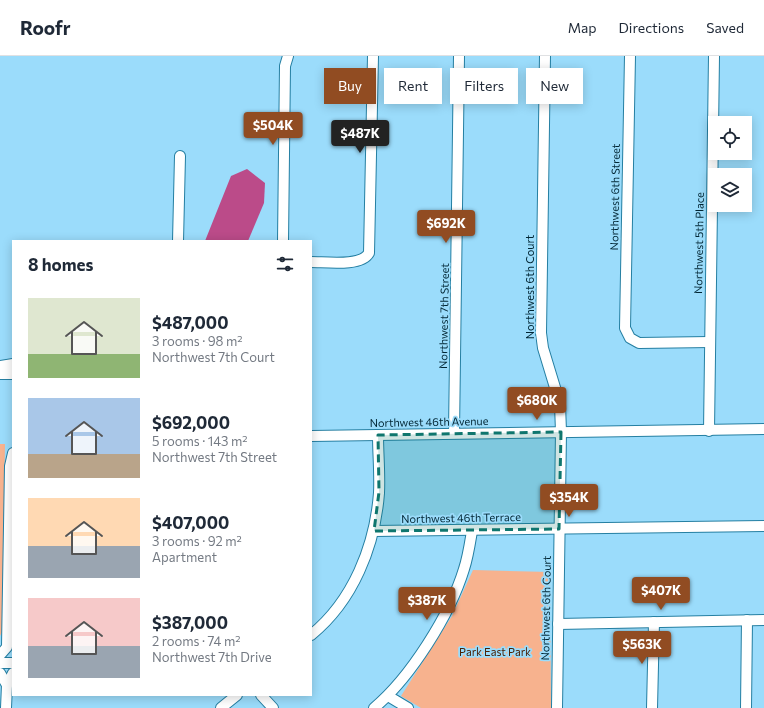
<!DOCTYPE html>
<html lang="en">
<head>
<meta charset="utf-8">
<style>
	body { margin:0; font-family:Commissioner,sans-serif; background:#f2f2f3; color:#1f2937; height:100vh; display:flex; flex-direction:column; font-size:15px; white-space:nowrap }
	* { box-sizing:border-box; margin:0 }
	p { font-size:13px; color:#747a83 }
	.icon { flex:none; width:22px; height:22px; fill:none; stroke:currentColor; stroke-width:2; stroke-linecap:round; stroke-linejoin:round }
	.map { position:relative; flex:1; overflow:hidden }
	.panel { position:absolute; left:12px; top:184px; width:300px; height:456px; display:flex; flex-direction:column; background:#fff; border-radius:0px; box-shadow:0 2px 10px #0003 }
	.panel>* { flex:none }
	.hud { position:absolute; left:324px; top:12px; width:380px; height:36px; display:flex; gap:8px }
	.buttons { position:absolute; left:708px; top:60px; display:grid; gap:8px }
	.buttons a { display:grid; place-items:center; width:44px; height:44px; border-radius:0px; background:#fff; box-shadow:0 2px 10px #0003; font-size:20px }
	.price { position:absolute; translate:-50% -34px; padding:0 9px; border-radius:4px; background:#914c22; color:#fff; font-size:13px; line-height:26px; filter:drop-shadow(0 1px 2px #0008) }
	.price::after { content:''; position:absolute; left:50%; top:24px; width:12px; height:9px; margin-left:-6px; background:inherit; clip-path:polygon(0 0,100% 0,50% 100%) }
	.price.active { background:#222; color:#fff }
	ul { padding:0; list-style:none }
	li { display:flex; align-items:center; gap:12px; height:100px; padding:0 16px }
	li span { display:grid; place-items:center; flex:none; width:112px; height:80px; border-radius:0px; color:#555 }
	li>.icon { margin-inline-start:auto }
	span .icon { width:48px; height:48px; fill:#fffc; stroke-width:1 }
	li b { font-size:17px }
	h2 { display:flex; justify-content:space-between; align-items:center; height:48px; padding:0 16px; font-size:17px }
	.pill { padding:0 14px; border-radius:0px; background:#fff; box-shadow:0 2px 10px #0003; font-size:14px; line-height:36px }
	.pill.active { background:#914c22; color:#fff }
	header { display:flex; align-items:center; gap:24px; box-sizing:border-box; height:56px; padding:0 20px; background:#fff; border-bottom:1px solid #e0e1e3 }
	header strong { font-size:19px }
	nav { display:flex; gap:22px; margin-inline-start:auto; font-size:14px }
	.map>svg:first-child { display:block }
	.green { fill:#f7b28e }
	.water { fill:#bb4b89 }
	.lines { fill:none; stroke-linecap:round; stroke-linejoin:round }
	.minor-casing { stroke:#257fa2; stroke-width:12 }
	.minor { stroke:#fff; stroke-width:10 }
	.marked { fill:#0f766e; fill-opacity:0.2; stroke:#0f766e; stroke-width:3; stroke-dasharray:8 5; stroke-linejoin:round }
	.labels { text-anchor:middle; stroke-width:3.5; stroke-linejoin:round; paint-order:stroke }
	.street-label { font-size:11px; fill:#002533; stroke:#9bdcfb }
	.park-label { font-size:11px; fill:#4b2004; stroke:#9bdcfb }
</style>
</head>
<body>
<header>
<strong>Roofr</strong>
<nav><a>Map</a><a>Directions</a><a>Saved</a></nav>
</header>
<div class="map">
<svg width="764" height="652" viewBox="0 0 764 652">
	<rect width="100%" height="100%" fill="#9bdcfb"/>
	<g class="green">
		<polygon points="0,388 5,388 2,576 0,580"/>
		<polygon points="473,514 550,516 551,652 421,652 401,640 452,560"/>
	</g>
	<polygon class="water" points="247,113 265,127 264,147 248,185 205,185 231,120"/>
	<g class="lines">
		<defs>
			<g id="minor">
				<polyline points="545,0 541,277 543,292 560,348 561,376 557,652"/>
				<polyline points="630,0 625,272 630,282 639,287 710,286"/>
				<polyline points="178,185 180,100"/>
				<polyline points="283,185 285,10 288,0"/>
				<path d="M311 206C326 206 361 211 369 197L373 0"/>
				<polyline points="0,310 13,308"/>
				<polyline points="0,318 13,318"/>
				<polyline points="709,375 714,0"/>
				<polyline points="454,377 459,0"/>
				<polyline points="311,380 764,373"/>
				<polyline points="374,475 764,470"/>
				<polyline points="558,568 764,564"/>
				<path d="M311 579C353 545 375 490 379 437 380 418 378 398 378 379"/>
				<polyline points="0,599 7,591 10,410 13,397"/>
				<polyline points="0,607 13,607"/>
				<polyline points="0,617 7,629"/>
				<polyline points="261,639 273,652"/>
				<polyline points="388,640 408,652"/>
				<polyline points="6,652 7,629 13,617"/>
				<polyline points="221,652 237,639"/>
				<path d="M374 652C410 622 450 559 464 513 468 501 470 487 472 475"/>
				<polyline points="652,652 654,566"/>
				<polyline points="746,652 747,564"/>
			</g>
		</defs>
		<use href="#minor" class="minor-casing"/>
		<use href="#minor" class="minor"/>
	</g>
	<path class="marked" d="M561 376 559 473 374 475 379 436 378 379Z"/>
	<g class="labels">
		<g class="street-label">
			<text transform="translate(615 141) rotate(-89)" y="4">Northwest 6th Street</text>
			<text transform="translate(699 187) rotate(-89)" y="4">Northwest 5th Place</text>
			<text transform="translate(530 231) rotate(-90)" y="4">Northwest 6th Court</text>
			<text transform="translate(444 260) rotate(-89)" y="4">Northwest 7th Street</text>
			<text transform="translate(429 366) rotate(-1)" y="4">Northwest 46th Avenue</text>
			<text transform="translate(461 462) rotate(-1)" y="4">Northwest 46th Terrace</text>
			<text transform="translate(546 552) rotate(-89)" y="4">Northwest 6th Court</text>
		</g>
		<g class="park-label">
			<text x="495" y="600">Park East Park</text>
		</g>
	</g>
</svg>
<div class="buttons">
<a><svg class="icon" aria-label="locate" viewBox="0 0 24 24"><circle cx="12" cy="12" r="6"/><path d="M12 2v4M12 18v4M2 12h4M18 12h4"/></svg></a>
<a><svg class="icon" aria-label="layers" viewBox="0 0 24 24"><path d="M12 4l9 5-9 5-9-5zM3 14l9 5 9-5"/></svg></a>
</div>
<b class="price" style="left:273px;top:90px">$504K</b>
<b class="price active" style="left:360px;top:98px">$487K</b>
<b class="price" style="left:446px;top:188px">$692K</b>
<b class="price" style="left:537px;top:365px">$680K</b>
<b class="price" style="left:569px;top:462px">$354K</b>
<b class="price" style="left:661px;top:555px">$407K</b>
<b class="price" style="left:427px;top:565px">$387K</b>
<b class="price" style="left:642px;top:609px">$563K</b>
<div class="hud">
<a class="pill active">Buy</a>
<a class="pill">Rent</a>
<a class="pill">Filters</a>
<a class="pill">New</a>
</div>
<section class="panel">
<h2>8 homes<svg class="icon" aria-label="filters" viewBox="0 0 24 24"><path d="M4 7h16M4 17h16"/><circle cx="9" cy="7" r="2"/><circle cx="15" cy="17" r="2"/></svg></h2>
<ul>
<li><span style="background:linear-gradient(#dfe7d0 70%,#8fb573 0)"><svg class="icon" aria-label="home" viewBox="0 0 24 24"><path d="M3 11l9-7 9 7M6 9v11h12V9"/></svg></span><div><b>$487,000</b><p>3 rooms · 98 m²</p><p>Northwest 7th Court</p></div></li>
<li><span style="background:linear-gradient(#a9c7e8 70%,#b9a48a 0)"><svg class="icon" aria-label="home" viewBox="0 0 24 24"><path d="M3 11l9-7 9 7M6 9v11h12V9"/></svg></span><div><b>$692,000</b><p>5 rooms · 143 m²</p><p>Northwest 7th Street</p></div></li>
<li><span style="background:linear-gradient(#ffd9b3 60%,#9aa5b1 0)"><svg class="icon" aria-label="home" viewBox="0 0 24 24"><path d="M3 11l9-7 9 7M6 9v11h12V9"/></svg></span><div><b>$407,000</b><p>3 rooms · 92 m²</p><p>Apartment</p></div></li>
<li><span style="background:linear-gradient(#f6c9c9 60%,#9aa5b1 0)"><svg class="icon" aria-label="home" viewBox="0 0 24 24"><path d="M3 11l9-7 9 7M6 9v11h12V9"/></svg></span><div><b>$387,000</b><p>2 rooms · 74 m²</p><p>Northwest 7th Drive</p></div></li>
</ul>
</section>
</div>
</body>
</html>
